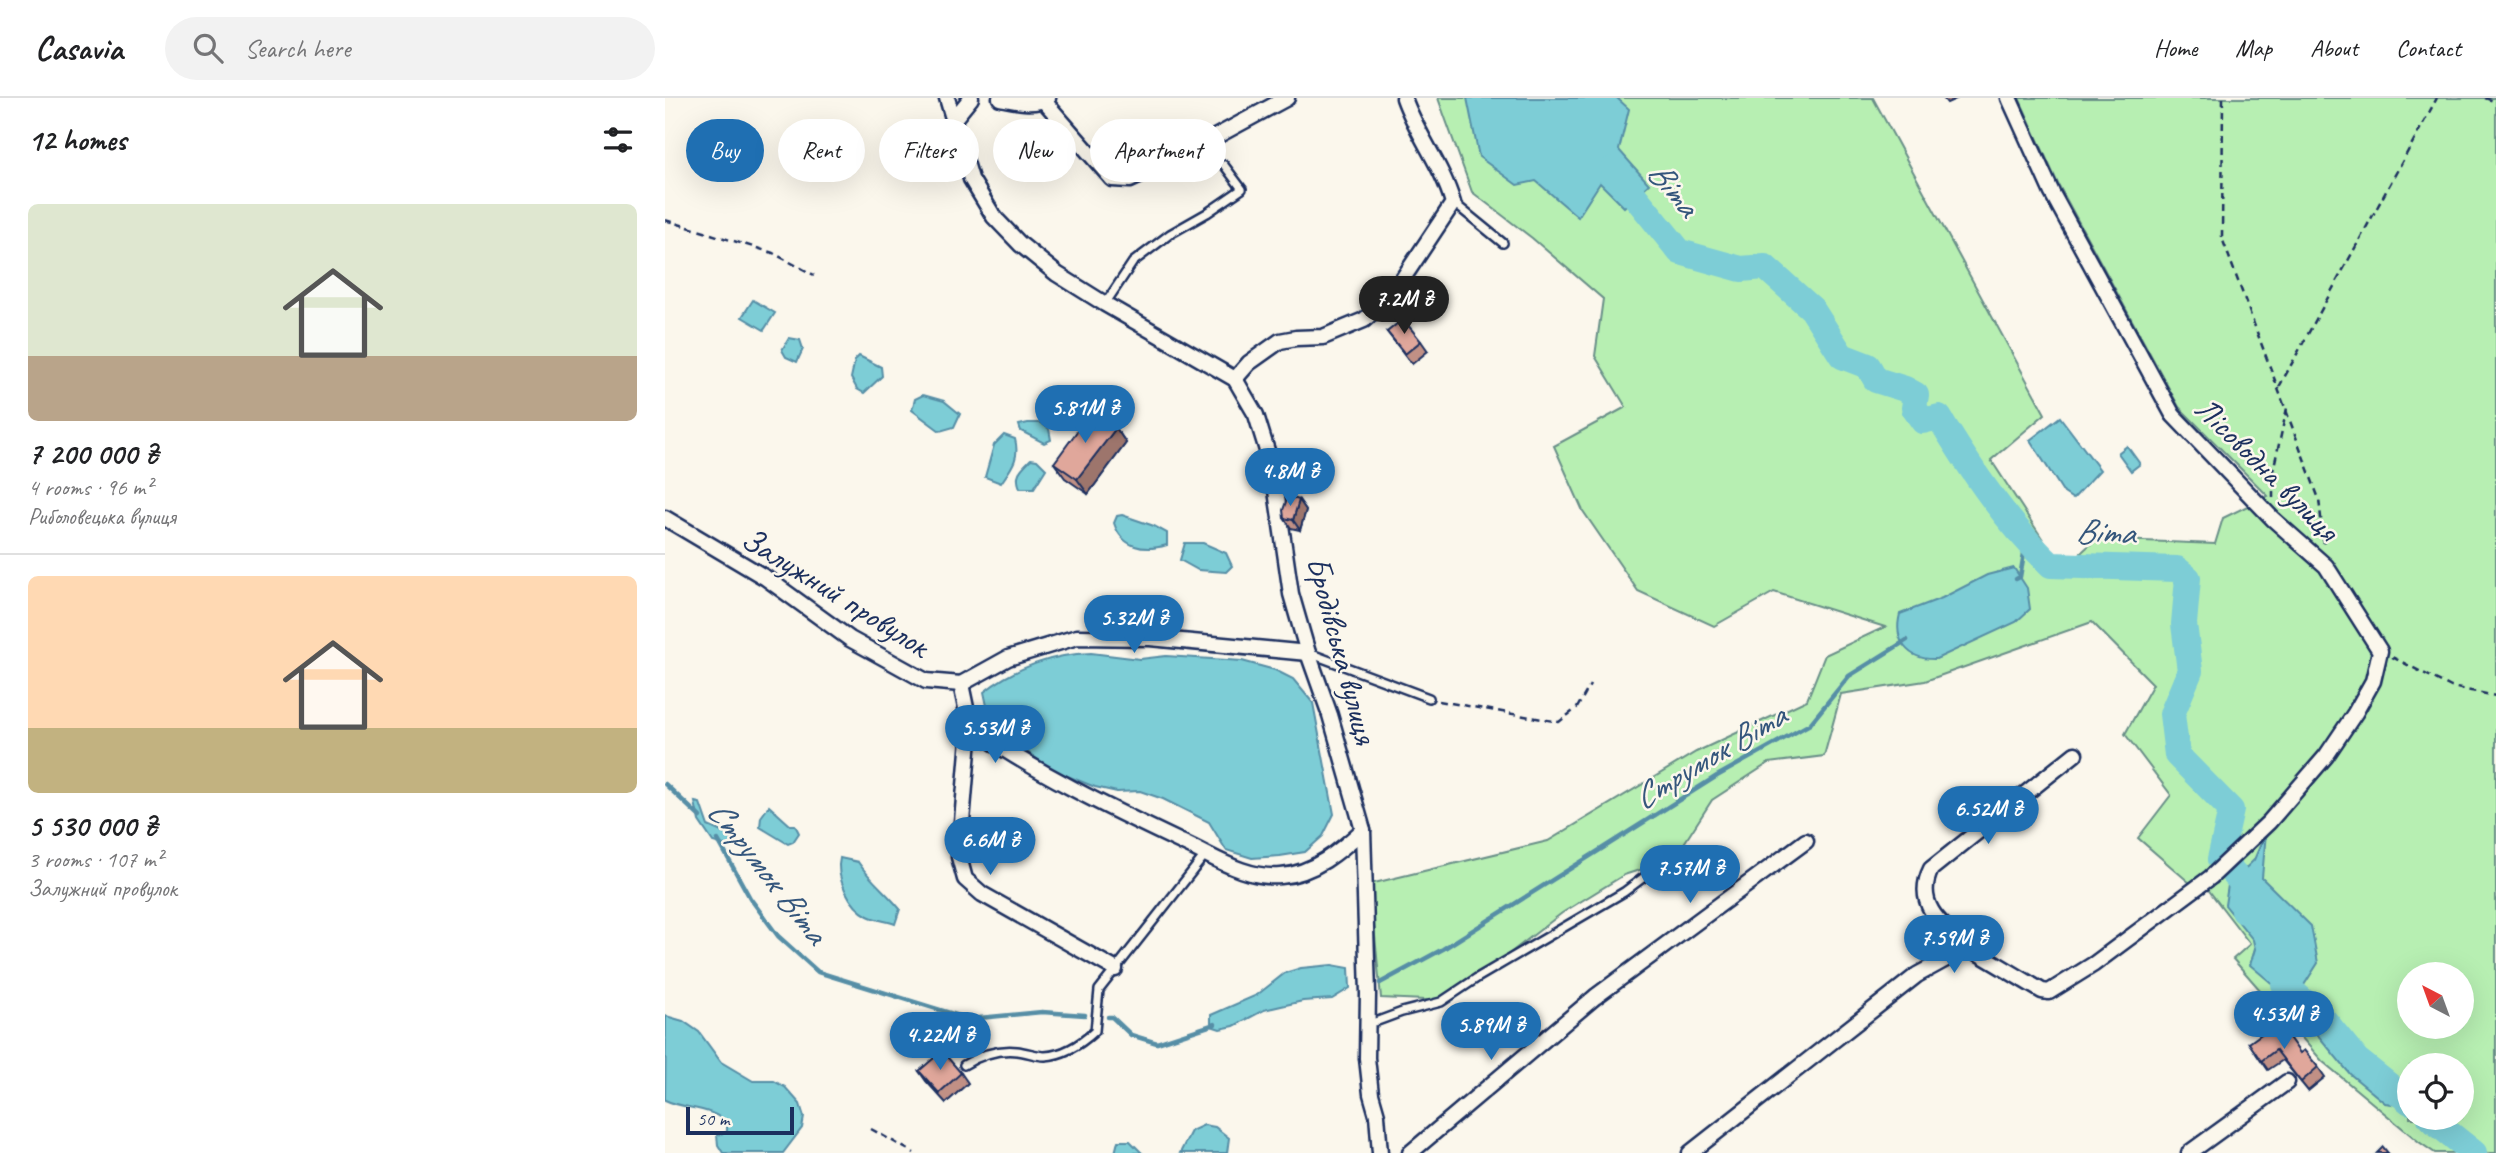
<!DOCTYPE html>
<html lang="en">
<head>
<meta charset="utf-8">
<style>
	body { margin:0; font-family:Caveat,sans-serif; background:#f2f2f2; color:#202124; height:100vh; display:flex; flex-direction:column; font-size:26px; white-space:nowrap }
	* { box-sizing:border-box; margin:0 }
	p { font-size:23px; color:#757577 }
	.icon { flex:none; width:38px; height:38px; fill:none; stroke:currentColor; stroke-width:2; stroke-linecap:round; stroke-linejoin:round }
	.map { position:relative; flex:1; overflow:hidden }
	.drawer { display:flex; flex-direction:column; background:#fff; width:665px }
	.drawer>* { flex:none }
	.hud { position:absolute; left:21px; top:21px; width:665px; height:63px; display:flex; gap:14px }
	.needle { width:46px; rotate:319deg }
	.tools { position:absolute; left:1732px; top:864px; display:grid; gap:14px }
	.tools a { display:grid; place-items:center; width:77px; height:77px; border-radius:50%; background:#fff; box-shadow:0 7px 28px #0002; font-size:35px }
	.scale { position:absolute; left:21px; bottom:18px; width:108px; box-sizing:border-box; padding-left:7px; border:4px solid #1b2f5e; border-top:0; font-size:19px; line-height:24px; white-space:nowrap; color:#1b2f5e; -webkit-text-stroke:5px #fbf7ec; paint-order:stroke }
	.price { position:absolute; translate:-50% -60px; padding:0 16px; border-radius:24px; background:#1f6fb2; color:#fff; font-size:23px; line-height:46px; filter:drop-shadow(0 2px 4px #0008) }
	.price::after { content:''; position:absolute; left:50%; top:42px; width:21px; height:16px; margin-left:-10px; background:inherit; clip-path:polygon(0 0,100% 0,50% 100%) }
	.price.selected { background:#222; color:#fff }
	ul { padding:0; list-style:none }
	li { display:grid; align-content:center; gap:14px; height:371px; padding:0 28px }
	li+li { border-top:2px solid #e0e0e0 }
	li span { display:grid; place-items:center; height:217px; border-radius:10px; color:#555 }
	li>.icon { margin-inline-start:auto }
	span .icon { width:126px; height:126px; fill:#fffc; stroke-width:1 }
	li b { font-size:30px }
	h2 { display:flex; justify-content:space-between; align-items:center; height:84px; padding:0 28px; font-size:30px }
	.tag { padding:0 24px; border-radius:32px; background:#fff; box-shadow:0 7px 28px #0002; font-size:24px; line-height:63px }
	.tag.selected { background:#1f6fb2; color:#fff }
	header { display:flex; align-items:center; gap:42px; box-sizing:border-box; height:98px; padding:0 35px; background:#fff; border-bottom:2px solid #e0e0e0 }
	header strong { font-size:33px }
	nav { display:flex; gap:38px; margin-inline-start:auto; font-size:24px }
	.search { width:490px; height:63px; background:#f2f2f2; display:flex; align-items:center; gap:18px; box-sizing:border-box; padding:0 24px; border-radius:38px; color:#757577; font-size:26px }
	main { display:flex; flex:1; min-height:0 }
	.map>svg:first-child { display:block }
	.green { fill:#b7efb2; stroke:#698f88; stroke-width:2; fill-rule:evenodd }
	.water { fill:#7dcdd6; stroke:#568ea6; stroke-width:2 }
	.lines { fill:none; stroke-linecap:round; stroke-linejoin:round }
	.stream { stroke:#568ea6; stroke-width:4.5 }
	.river { stroke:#7dcdd6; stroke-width:26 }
	.service-casing { stroke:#1b2f5e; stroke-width:12 }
	.minor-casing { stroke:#1b2f5e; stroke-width:19 }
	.path { stroke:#1b2f5e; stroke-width:2.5; stroke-dasharray:7 5; stroke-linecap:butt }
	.service { stroke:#fbf7ec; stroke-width:7 }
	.minor { stroke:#fbf7ec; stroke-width:14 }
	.wall { fill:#c19085; stroke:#1b2f5e; stroke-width:2 }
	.shaded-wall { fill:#9d756c; stroke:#1b2f5e; stroke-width:2 }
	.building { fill:#e0a79b; stroke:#1b2f5e; stroke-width:2 }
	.labels { text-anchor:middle; stroke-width:5; stroke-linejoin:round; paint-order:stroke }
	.street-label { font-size:33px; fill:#1b2f5e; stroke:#fbf7ec }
	.water-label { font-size:35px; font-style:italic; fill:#34567c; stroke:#fbf7ec }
</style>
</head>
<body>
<header>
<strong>Casavia</strong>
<div class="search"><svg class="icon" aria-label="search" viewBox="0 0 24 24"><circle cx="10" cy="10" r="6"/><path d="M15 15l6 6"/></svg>Search here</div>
<nav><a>Home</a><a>Map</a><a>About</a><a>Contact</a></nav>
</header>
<main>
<section class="drawer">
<h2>12 homes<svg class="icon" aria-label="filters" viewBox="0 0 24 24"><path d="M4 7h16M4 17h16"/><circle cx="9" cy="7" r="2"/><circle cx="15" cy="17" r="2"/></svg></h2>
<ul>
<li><span style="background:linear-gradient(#dfe7d0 70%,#b9a48a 0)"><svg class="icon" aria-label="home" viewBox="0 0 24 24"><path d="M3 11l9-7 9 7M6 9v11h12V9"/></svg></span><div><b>7 200 000 ₴</b><p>4 rooms · 96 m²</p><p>Риболовецька вулиця</p></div></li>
<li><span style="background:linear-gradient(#ffd9b3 70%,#c2b280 0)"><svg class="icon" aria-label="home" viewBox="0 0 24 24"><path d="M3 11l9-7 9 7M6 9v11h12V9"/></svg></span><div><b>5 530 000 ₴</b><p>3 rooms · 107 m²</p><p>Залужний провулок</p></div></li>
</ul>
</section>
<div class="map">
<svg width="1831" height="1055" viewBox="0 0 1831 1055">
	<rect width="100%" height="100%" fill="#fbf7ec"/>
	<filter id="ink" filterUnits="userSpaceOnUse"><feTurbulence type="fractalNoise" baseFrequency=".0143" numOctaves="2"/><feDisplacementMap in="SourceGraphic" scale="14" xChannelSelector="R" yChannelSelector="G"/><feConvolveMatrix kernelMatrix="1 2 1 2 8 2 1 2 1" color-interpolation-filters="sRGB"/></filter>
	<g filter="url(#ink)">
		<path class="green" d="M773 0H1208L1380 316 1326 362 1390 460 1407 463 1431 441 1550 446 1558 420 1603 398 1514 309 1393 86 1354 0H1831V1055H1770L1754 1044 1657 963 1568 861 1585 846 1542 790 1599 722 1526 786 1473 740 1506 697 1460 636 1488 586 1427 524 1260 583 1176 596 1159 658 1104 665 1047 702 1009 761 959 777 897 815 783 903 716 900 705 786 883 743 1031 654 1142 602 1160 557 1220 529 1109 494 1049 528 973 493 918 413 889 348 961 309 930 258 938 201 867 140 807 94ZM1745 877H1797V929H1745ZM1745 968H1797V1020H1745Z"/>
		<g class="water">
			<polygon points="802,0 952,0 964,11 954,52 984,86 959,109 935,85 913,119 871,83 852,87 814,59"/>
			<polygon points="88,202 110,215 99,232 77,219"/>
			<polygon points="124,240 135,242 138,251 132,264 121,259 117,252"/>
			<polygon points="194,258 216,269 217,278 199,295 192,291 186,280 190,262"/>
			<polygon points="258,297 279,303 295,316 289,329 275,333 247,312 250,301"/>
			<polygon points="1395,319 1435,372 1408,401 1399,395 1365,342"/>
			<polygon points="363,325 376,325 384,331 386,342 379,345 356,333 354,327"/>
			<path d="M339 337 350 341C355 360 347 369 336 385L320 379 329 347Z"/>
			<polygon points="1462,348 1475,366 1466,373 1453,355"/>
			<path d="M366 361 372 362 381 371 369 390H355C349 376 356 371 366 361Z"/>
			<path d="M457 417 489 428 502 435V447C479 454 457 450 449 425L452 418Z"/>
			<polygon points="520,445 538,445 561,455 567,468 561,474 533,472 515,462"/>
			<path d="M1349 470 1362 490 1365 511 1351 524 1271 561C1243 562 1228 543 1235 516L1277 500 1322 477Z"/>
			<path d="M426 555 475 561 501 558 577 563 610 572 628 581 648 605 669 716 658 738 640 754 615 758 587 760 561 752 544 724 498 701 475 693 452 694 430 689 385 671 364 655 351 648 336 633 324 617 319 594C349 570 388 556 426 555Z"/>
			<path d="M30 704 35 705 43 728C56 734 64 735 71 748L65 749 48 744 34 723Z"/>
			<polygon points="104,708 125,727 130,727 134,735 128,744 123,746 95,729 96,719"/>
			<polygon points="1601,734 1597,780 1646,828 1653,865 1634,895 1699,977 1724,974 1732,984 1734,1007 1720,1005 1685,976 1651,935 1646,919 1615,905 1610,888 1585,867 1590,851 1588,842 1560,807 1563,787 1589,762"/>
			<path d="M175 760 193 764C205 782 221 794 235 811L230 826C221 823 211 822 203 818 185 809 170 779 175 760Z"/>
			<polygon points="667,867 684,870 685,890 667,901 638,903 599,912 569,928 555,931 546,928 546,917 592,897 620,875 636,870"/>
			<path d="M1 918 18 923 34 934 56 964 88 983H109L120 989 135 1006 139 1019 137 1030 118 1055H58L53 1047 52 1037 62 1034V1025C45 1008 21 1012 0 1002Z"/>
			<polygon points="539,1027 550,1029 564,1040 562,1055 515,1055 526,1033"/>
			<polygon points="453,1043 465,1043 477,1055 450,1055"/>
		</g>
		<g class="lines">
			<g class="stream">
				<polyline points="1351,481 1355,479 1361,443"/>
				<polyline points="0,686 35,719"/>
				<polyline points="53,742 85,800 113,838 153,874 304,921 377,914 420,917"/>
				<polyline points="715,885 778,851 1052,678 1145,626 1184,578 1242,542"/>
				<polyline points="443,919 447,919 466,937 492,945 550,926"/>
			</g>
			<g class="river">
				<path d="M948 71 1015 154 1076 171 1100 169 1147 211 1177 258 1203 268 1211 282 1240 291 1251 297 1249 310 1258 323 1274 319C1306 372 1341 424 1386 467L1512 471 1523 480 1519 526 1525 573 1507 616 1512 657 1566 712 1555 761 1578 786 1579 813"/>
				<polyline points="1619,886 1656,918 1692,962 1745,1004"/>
				<polyline points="1765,1020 1809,1055"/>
			</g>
			<defs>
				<g id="service">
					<polyline points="789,105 838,145"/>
					<polyline points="440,206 468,164 505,136 542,115 577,91 559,67"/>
					<polyline points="644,555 764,600"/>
					<polyline points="702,927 737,914 776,904 812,880 959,794 1006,759"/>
					<path d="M299 967C315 957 333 951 352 953 362 954 371 958 380 958 399 957 417 945 430 933L434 892 540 757"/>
				</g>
				<g id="minor">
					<polyline points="282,0 306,81 329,119 355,146 392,176 440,206 570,281 591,317 608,372 626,496 643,555 665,617 698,732 703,896 702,960 706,996 712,1017 715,1055"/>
					<path d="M335 0C351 3 368 8 383 0"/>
					<polyline points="379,3 447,81 465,82 502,65 622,0"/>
					<polyline points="289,21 306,0"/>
					<path d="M570 281 584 265 615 243 631 240 658 239 699 222 727 197 788 105C777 67 752 37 739 0"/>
					<path d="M0 420 101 480 185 541 261 583 296 586 305 629C370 674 444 710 516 744 548 758 579 781 616 778 648 776 675 753 698 732"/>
					<polyline points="296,586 343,560 412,539 485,540 643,555"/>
					<polyline points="305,629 294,759 300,781 317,796 450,871"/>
					<path d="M1303 849C1278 828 1248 807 1266 771L1410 656"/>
					<polyline points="745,1055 930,899 1141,743"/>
					<polyline points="1025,1055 1252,877 1303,849 1377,893 1384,894 1429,866 1546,779 1604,724 1661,658 1690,615 1708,583 1715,553 1661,468 1608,421 1508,317 1387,95 1344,0"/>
					<polyline points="1524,1055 1622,984"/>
				</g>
			</defs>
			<use href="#service" class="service-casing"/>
			<use href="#minor" class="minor-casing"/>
			<g class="path">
				<polyline points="1558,0 1557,140 1654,401 1659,448"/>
				<polyline points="1820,0 1831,4"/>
				<polyline points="0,122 108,155 149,177"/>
				<polyline points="1614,289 1772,0"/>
				<polyline points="1608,400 1608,373 1622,310"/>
				<polyline points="1727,559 1786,589 1831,598"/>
				<polyline points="774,603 894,624 912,610 925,587"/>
				<polyline points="206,1031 249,1055"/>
			</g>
			<use href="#service" class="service"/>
			<use href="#minor" class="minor"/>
		</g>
		<g class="wall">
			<polygon points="1278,0 1293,0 1282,5"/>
			<polygon points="722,234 756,243 763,253 747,266"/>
			<polygon points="451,330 461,345 423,396 400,380 389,365"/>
			<polygon points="634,402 641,412 635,432 626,430 619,420"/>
			<polygon points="1584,945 1635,955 1653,969 1660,979 1643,993 1618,962 1603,972"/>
			<polygon points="254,973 296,975 303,985 281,1005 261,983"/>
		</g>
		<g class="shaded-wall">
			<polygon points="451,330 461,345 423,396 412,381"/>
			<polygon points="634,402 641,412 635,432 628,422"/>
		</g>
		<g class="building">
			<polygon points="738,221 756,243 740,256 722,234"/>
			<polygon points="426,314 451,330 412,381 389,365"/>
			<polygon points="623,398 634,402 628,422 619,420 618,412"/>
			<polygon points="1613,924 1635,955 1639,952 1653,969 1636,984 1611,952 1596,963 1584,945"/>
			<polygon points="277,953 296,975 274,995 254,973"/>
			<polygon points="1718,1049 1723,1055 1712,1055"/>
		</g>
	</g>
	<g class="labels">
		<g class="street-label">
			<text transform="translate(1603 370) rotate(45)" y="12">Лісоводна вулиця</text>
			<text transform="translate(171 493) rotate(32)" y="12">Залужний провулок</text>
			<text transform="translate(678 552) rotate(75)" y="12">Бродівська вулиця</text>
		</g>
		<g class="water-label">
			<text transform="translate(1009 90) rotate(51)" y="12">Віта</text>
			<text transform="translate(1440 433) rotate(2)" y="12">Віта</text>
			<text transform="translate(1044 658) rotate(-31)" y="12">Струмок Віта</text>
			<text transform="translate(103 773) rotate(52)" y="12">Струмок Віта</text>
		</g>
	</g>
</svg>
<div class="tools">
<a><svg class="needle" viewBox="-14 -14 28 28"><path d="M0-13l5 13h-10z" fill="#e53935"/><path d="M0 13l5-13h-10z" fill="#757577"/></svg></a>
<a><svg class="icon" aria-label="locate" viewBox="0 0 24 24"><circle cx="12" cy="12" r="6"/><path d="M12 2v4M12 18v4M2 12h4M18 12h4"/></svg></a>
</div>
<div class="scale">50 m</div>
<b class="price selected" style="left:739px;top:238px">7.2M ₴</b>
<b class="price" style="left:420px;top:347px">5.81M ₴</b>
<b class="price" style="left:625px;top:410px">4.8M ₴</b>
<b class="price" style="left:469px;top:557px">5.32M ₴</b>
<b class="price" style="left:330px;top:667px">5.53M ₴</b>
<b class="price" style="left:1323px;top:748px">6.52M ₴</b>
<b class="price" style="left:325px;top:779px">6.6M ₴</b>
<b class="price" style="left:1025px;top:807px">7.57M ₴</b>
<b class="price" style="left:1289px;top:877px">7.59M ₴</b>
<b class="price" style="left:1619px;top:953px">4.53M ₴</b>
<b class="price" style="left:826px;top:964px">5.89M ₴</b>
<b class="price" style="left:275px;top:974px">4.22M ₴</b>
<div class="hud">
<a class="tag selected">Buy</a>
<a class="tag">Rent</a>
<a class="tag">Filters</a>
<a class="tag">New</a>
<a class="tag">Apartment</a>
</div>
</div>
</main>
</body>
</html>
